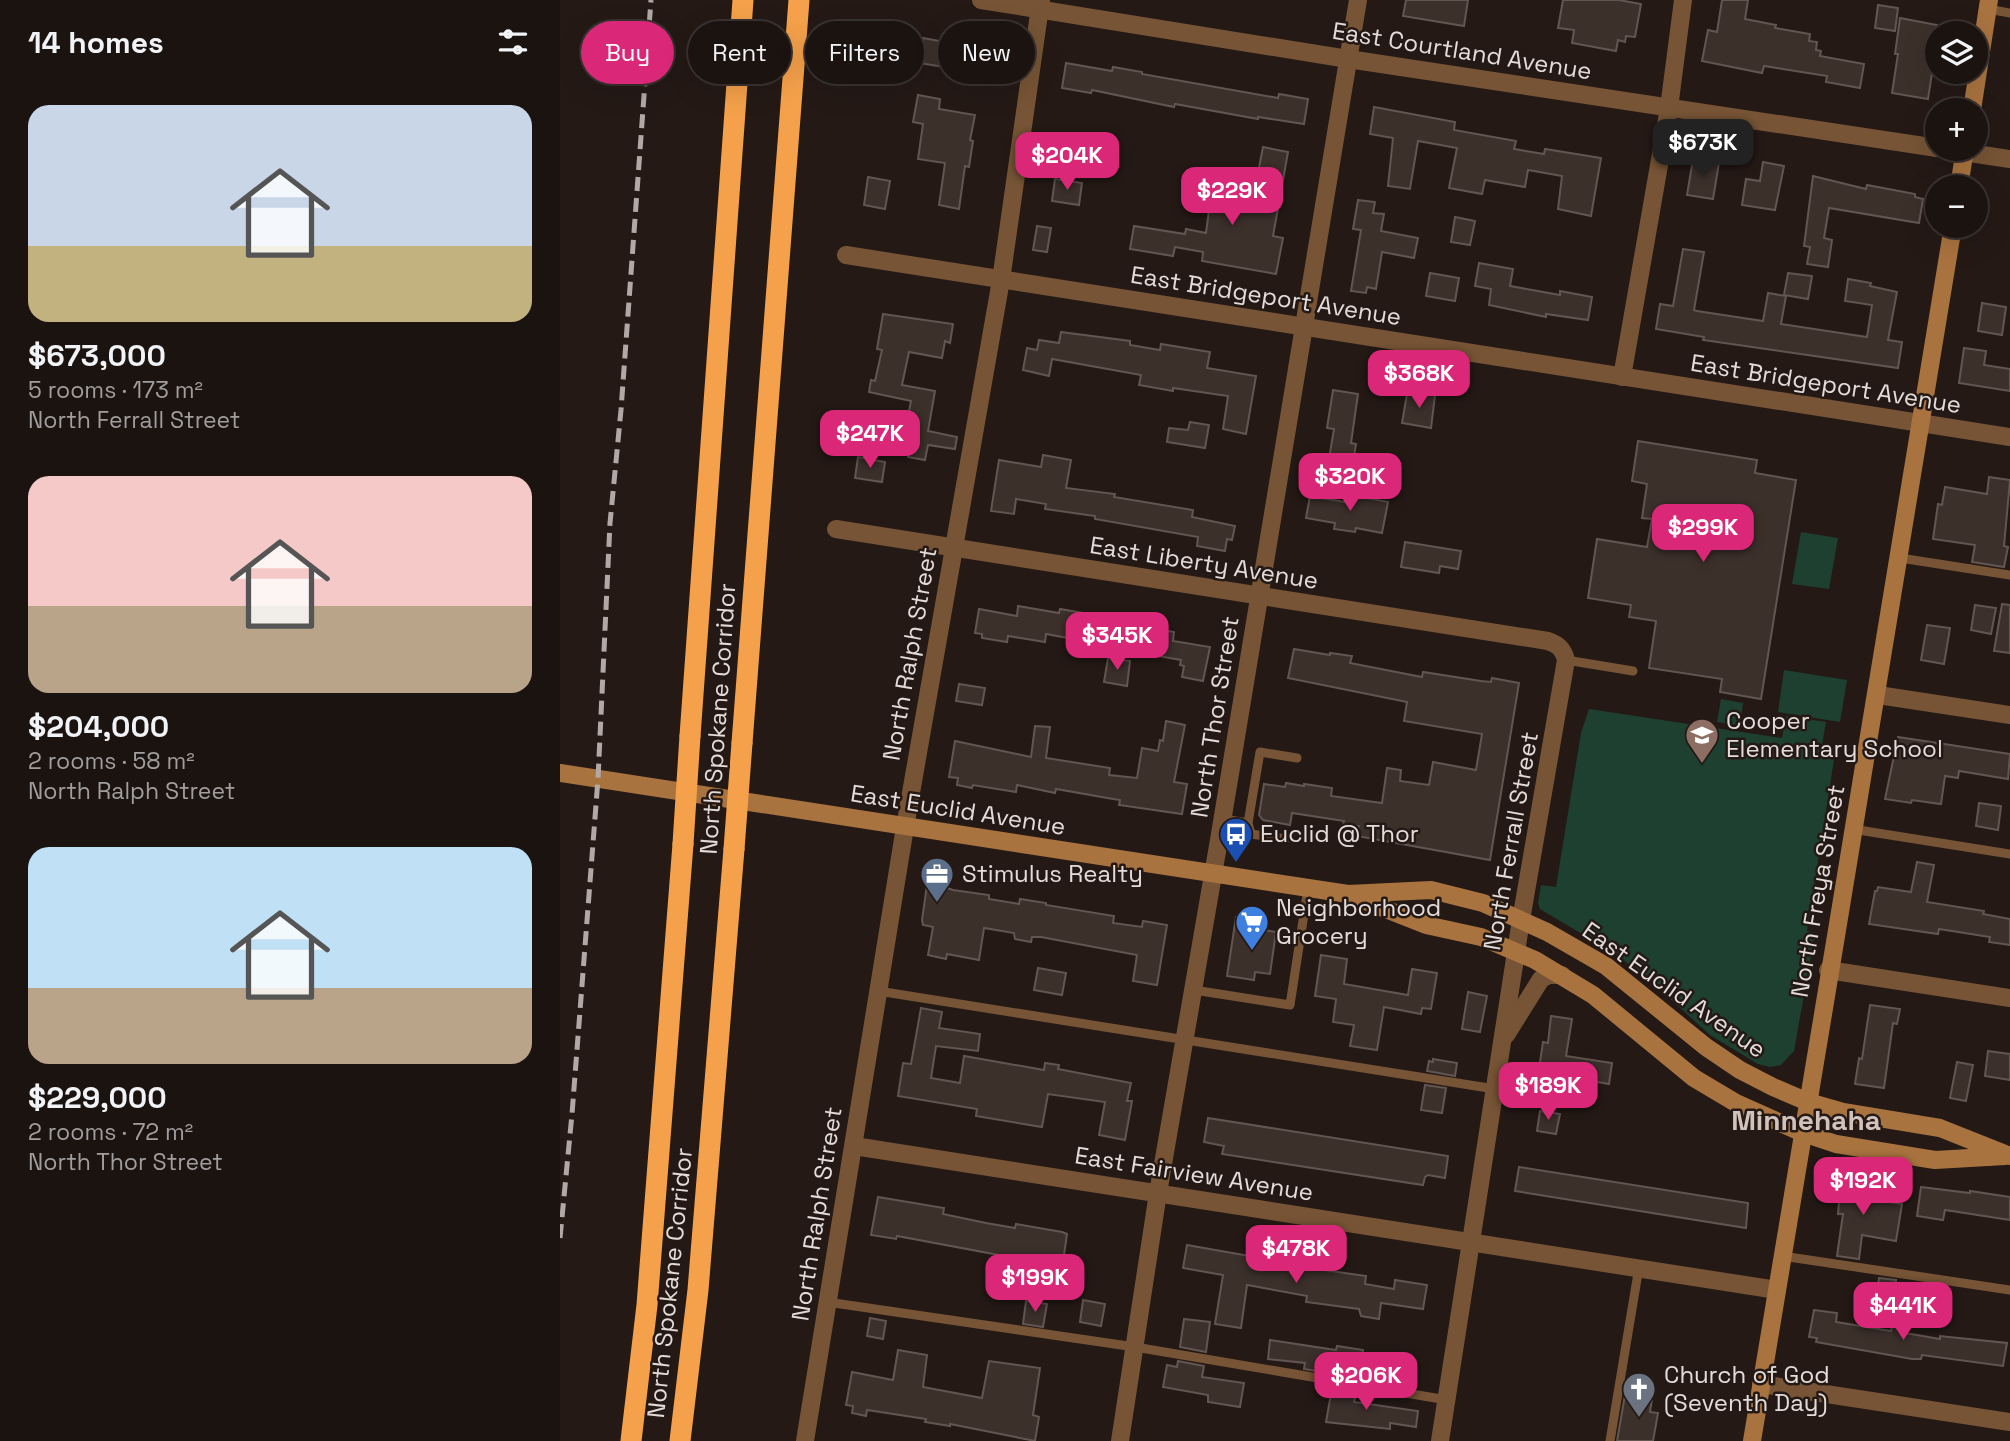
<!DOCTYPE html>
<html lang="en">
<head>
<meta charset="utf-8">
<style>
	body { margin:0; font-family:"Space Grotesk",sans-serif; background:#28201e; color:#f1f3f6; height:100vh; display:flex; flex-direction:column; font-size:26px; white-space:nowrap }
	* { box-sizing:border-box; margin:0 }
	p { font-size:23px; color:#a09e9f }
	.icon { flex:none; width:38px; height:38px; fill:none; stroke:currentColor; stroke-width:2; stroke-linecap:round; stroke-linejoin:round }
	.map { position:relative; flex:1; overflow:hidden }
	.sheet { display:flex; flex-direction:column; background:#1b1310; width:560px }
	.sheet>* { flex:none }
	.banner { position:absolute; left:21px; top:21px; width:665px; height:63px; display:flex; gap:14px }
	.controls { position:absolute; left:1365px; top:21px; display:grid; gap:14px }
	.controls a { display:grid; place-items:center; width:63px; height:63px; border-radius:50%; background:#1b1310; box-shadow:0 7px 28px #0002,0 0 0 2px #393230; font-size:35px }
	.price { position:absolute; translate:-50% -60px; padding:0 16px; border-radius:14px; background:#db2777; color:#fff; font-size:23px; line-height:46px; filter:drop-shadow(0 2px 4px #0008) }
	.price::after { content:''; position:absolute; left:50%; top:42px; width:21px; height:16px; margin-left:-10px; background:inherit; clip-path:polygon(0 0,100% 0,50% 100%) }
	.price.selected { background:#222; color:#fff }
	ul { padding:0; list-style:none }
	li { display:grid; align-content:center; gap:14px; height:371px; padding:0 28px }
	li span { display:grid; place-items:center; height:217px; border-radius:21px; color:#555 }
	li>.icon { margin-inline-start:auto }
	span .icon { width:126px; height:126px; fill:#fffc; stroke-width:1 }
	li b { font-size:30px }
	h2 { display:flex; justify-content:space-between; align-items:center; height:84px; padding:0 28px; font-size:30px }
	.tag { padding:0 24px; border-radius:32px; background:#1b1310; box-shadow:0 7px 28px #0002,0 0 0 2px #393230; font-size:24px; line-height:63px }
	.tag.selected { background:#db2777; color:#fff }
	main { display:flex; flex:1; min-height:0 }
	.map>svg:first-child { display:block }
	.green { fill:#1d4030 }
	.building { fill:#3c302b; stroke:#635652; stroke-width:2 }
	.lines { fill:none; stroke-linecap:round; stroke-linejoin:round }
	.lane { stroke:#765435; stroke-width:9 }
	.street { stroke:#765435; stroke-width:18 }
	.secondary { stroke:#a9733f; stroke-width:18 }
	.highway { stroke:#f5a14b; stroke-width:21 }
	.rail { stroke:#b2a9a6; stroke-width:5; stroke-dasharray:14 7; stroke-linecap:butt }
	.highway-bridge { stroke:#f5a14b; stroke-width:21 }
	.labels { text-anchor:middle; stroke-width:5; stroke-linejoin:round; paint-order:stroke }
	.street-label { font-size:24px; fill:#e4dcd9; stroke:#241915 }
	.poi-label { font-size:24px; fill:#e4dcd9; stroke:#241915; text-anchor:start }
	.quarter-label { font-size:28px; font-weight:bold; fill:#d1c2bc; stroke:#241915 }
</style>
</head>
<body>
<main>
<section class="sheet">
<h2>14 homes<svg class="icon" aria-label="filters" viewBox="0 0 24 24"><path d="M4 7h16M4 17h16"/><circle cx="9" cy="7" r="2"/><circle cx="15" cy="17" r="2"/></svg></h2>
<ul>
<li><span style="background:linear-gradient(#c9d6e8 65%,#c2b280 0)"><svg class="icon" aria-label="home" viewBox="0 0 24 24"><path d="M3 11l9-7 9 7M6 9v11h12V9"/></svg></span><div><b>$673,000</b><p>5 rooms · 173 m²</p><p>North Ferrall Street</p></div></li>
<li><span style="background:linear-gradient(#f6c9c9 60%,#b9a48a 0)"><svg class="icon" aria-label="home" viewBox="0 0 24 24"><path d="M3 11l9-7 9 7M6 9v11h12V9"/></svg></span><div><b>$204,000</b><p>2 rooms · 58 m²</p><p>North Ralph Street</p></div></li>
<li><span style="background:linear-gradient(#bfe0f5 65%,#b9a48a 0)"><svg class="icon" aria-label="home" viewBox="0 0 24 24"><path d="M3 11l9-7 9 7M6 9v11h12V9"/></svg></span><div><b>$229,000</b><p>2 rooms · 72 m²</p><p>North Thor Street</p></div></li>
</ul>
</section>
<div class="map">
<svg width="1450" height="1441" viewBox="0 0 1450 1441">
	<rect width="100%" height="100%" fill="#241915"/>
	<g class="green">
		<polygon points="1241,532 1278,538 1269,589 1232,584"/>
		<polygon points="1224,670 1287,680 1280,722 1218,712"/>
		<polygon points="1161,699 1183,703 1180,726 1157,722"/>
		<polygon points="1029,709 1222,738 1226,716 1266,722 1262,745 1276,747 1247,931 1255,933 1234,1051 1221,1065 1210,1067 1198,1064 1150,1035 1085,976 1052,952 980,909 978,903 981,885 996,887 1021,733"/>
	</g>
	<g class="building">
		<polygon points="846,0 908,0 904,26 843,16"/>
		<polygon points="1003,0 1059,0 1081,4 1075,37 1066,36 1065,42 1058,40 1056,51 1012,43 1014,30 998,28"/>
		<polygon points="1162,0 1188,0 1185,19 1216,25 1215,28 1250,34 1249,41 1257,42 1256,50 1261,51 1260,56 1304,64 1300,88 1266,82 1267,76 1204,66 1202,73 1142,61 1148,30 1157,32"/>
		<polygon points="1318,5 1338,8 1335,31 1315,28"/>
		<polygon points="1340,18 1377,25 1377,52 1376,60 1374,60 1368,99 1332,93 1338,54 1335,54"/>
		<polygon points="363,38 438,52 434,78 404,73 404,70 346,61 345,71 315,67 319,41 361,48"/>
		<polygon points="506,63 552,71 553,67 582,72 582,74 718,98 719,94 748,99 744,124 698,117 698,119 615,104 614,107 532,90 531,93 502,88"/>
		<polygon points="358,95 380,99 379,109 415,115 410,140 413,141 409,167 405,166 399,209 379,205 385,163 358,159 363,124 353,122"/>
		<polygon points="814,107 895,122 894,130 956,141 954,149 984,154 985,149 1041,158 1031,216 998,209 1002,176 968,170 965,187 925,180 922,194 889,188 897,148 858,141 850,189 828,186 833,138 810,134"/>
		<polygon points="703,147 728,152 713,236 723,238 716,274 642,261 643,252 615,247 613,256 570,249 574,226 625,234 626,229 646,233 650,203 696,210 701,179 697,178"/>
		<polygon points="1133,159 1159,163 1153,199 1127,195"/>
		<polygon points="1203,162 1224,166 1215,210 1182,205 1186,179 1200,181"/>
		<polygon points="1253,176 1306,189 1307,185 1355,194 1355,197 1363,199 1359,223 1269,208 1264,238 1272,240 1268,267 1247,264 1250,247 1244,246"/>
		<polygon points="308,177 330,181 325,209 304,205"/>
		<polygon points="495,179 522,183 519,205 492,201"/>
		<polygon points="798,200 815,202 813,213 824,214 821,231 858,238 854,258 822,252 816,289 807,287 806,293 791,291 801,230 793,229"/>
		<polygon points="895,217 915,221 910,245 891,242"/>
		<polygon points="477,226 491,228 487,252 473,250"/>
		<polygon points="1123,249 1144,252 1134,310 1137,311 1203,321 1208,293 1226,296 1221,324 1307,337 1312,305 1285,301 1288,279 1311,283 1310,286 1337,292 1328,340 1342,342 1338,368 1143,340 1144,337 1096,329 1100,304 1113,306"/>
		<polygon points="919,263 953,269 950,286 1000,295 1000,291 1032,297 1028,320 986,314 986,317 929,305 931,289 915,286"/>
		<polygon points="870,273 899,278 895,301 866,296"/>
		<polygon points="1228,273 1252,276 1248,299 1224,295"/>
		<polygon points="1422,303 1446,307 1442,335 1418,331"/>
		<polygon points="323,314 393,324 390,343 385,341 382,358 349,352 342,385 375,391 368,431 397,437 395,449 368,445 365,460 348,457 355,418 348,416 351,401 309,392 311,380 315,381 322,350 317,349"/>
		<polygon points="501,332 570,341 570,345 600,350 601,344 650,352 647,368 696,376 686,434 663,429 668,396 613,388 613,391 579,385 581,375 492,359 489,376 463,370 467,348 477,350 479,340 499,343"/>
		<polygon points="1404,348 1426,351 1424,365 1450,369 1450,391 1399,383"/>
		<polygon points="773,390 798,394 791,443 796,444 792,469 768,465 774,429 767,428"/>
		<polygon points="861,392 875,395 871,428 842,423 847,394 860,396"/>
		<polygon points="630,422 649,425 645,448 607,442 609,428 628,430"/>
		<polygon points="1078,441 1197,460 1195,473 1236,480 1201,699 1160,692 1162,679 1089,668 1096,621 1069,617 1071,605 1028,598 1037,539 1087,547 1092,519 1082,518 1087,484 1072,481"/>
		<polygon points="483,455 511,460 506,488 555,494 554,497 633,510 632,517 675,526 672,540 667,539 665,551 637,546 638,537 535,519 535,516 485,509 486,504 456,499 454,514 431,511 439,460 481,467"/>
		<polygon points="298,457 325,462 322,482 295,478"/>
		<polygon points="1429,477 1450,480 1444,546 1448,547 1444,567 1412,562 1415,545 1373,539 1378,504 1382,505 1385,487 1427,494"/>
		<polygon points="787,494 828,502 822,533 796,528 795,532 774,529 775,523 746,518 750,496 785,502"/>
		<polygon points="845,542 901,551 898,569 880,566 879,573 841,567"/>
		<polygon points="1442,604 1450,605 1450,653 1434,651"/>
		<polygon points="1415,605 1436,608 1431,634 1411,630"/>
		<polygon points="458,606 499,613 500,609 529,614 524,641 486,634 485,642 448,636 447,642 422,638 422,634 415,633 419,609 457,616"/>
		<polygon points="1367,625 1390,628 1384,664 1361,660"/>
		<polygon points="598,629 614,632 613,641 650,647 643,681 622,677 624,666 620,665 621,660 576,652 580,631 597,634"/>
		<polygon points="734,649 770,655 770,653 792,656 790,663 862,677 863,672 921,681 931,682 932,678 959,683 930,860 797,836 799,826 783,824 784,821 732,813 730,825 703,820 699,815 704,784 725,787 726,783 744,786 744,784 772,788 771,796 822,803 827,768 841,770 840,781 869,785 873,762 916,770 922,734 844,721 847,702 728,678"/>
		<polygon points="548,658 570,661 567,686 544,682"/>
		<polygon points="399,684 425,688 422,705 396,701"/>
		<polygon points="606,721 625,725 614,782 627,784 622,814 559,805 560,800 553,799 496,789 495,793 457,785 456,792 413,785 412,788 397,785 398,778 389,777 395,741 471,757 475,726 490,727 486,758 550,768 549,775 577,778 582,748 598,751 600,740 603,741"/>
		<polygon points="1338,737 1450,754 1448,779 1399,771 1398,778 1385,776 1381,804 1352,800 1351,803 1325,799"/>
		<polygon points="1419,803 1441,806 1438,830 1416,826"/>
		<polygon points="1357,862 1374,865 1367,902 1424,911 1423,914 1450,919 1450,945 1429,942 1430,937 1379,929 1378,934 1309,924 1315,891 1317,891 1318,887 1351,892"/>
		<polygon points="368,878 383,880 382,886 393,890 429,895 429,899 459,904 460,899 486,903 486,905 554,916 553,923 582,927 583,921 607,925 597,985 573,981 577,955 481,937 472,937 471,942 455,939 454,933 424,928 419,960 387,954 386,959 368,955 373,927 363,925 362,920"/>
		<polygon points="676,917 699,921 698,929 716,932 710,974 695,972 694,980 667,976"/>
		<polygon points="761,955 787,959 784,984 848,995 852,969 877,973 871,1009 862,1008 861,1014 824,1007 817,1050 790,1046 794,1025 773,1022 776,999 755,996"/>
		<polygon points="478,968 506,973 502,995 474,990"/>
		<polygon points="908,992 927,996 920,1032 902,1029"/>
		<polygon points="1310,1005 1340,1009 1337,1024 1333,1023 1324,1088 1295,1084 1299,1058 1302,1059"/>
		<polygon points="361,1008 382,1012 379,1028 420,1034 418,1051 376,1046 371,1078 400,1083 404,1056 484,1070 485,1063 499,1065 498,1069 571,1083 567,1101 572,1101 565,1140 539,1135 545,1102 488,1094 482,1127 416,1116 417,1109 338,1096 343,1063 351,1064"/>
		<polygon points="991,1016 1012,1019 1006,1056 1052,1063 1049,1084 992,1074 993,1072 979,1069 983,1042 988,1043"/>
		<polygon points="1428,1051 1450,1054 1450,1080 1425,1076"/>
		<polygon points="873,1059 897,1063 895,1076 867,1071 869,1061 873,1062"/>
		<polygon points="1397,1062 1413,1065 1406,1101 1390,1098"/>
		<polygon points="865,1085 886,1088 882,1113 861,1110"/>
		<polygon points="980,1111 1000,1114 996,1134 977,1131"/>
		<polygon points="648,1118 888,1156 885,1178 868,1175 865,1177 863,1185 662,1154 664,1146 644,1142"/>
		<polygon points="959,1167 1188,1203 1186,1228 955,1191"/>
		<polygon points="1275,1177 1306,1181 1304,1198 1342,1204 1336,1241 1302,1235 1299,1259 1277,1256 1283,1214 1278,1214 1279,1202 1271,1200"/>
		<polygon points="1361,1187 1410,1193 1410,1191 1450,1197 1450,1220 1385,1210 1383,1220 1357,1216"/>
		<polygon points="318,1197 384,1208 383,1214 426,1223 455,1228 456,1224 502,1232 507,1234 504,1255 510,1256 506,1275 460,1267 459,1271 434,1267 444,1256 337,1236 336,1239 311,1235"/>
		<polygon points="627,1245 701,1258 699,1266 728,1270 729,1265 806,1276 805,1284 834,1289 835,1280 867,1285 863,1309 821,1303 819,1319 801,1316 799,1309 746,1302 747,1296 687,1285 681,1328 655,1324 663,1275 623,1268"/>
		<polygon points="1319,1278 1336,1280 1334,1297 1317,1294"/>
		<polygon points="523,1300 545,1304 541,1326 520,1322"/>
		<polygon points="466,1301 487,1304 483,1327 463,1324"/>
		<polygon points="1254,1310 1277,1313 1276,1322 1331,1331 1333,1320 1347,1322 1345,1333 1380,1339 1380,1336 1447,1343 1443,1366 1362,1355 1361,1359 1352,1359 1256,1342 1257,1338 1249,1337"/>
		<polygon points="310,1318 326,1321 323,1339 307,1336"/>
		<polygon points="624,1319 650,1322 646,1352 620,1347"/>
		<polygon points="710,1340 776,1350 777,1346 803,1350 798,1378 744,1369 745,1363 708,1359"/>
		<polygon points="338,1350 367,1355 363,1387 422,1398 429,1361 480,1368 473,1415 479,1417 475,1441 390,1424 390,1426 365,1422 366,1419 307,1410 306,1416 292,1413 293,1406 286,1405 292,1372 333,1380"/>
		<polygon points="618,1361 644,1366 642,1377 684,1383 680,1407 648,1402 648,1395 603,1387 607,1365 617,1367"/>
		<polygon points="772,1388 796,1392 794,1402 858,1411 856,1427 830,1423 830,1429 766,1422"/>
		<polygon points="1065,1395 1092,1399 1090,1412 1098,1413 1093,1441 1057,1441"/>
	</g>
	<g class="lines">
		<g class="lane">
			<polyline points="1428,9 1450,13"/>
			<polyline points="1340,558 1450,575"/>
			<polyline points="1006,660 1073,671"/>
			<polyline points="663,819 688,823"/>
			<polyline points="1292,829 1450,854"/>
			<polyline points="726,839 691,834 688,823 700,752 737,758"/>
			<polyline points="634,990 730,1005 748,888"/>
			<polyline points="318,991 935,1089"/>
			<polyline points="1222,1256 1450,1290"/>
			<polyline points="267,1302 575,1347 887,1400"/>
			<polyline points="1050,1441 1079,1267"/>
		</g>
		<g class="street">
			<polyline points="421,0 788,59 1377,148"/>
			<polyline points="1383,149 1450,159"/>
			<polyline points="286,255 1450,437"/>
			<polyline points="1062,377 1109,108 1123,0"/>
			<path d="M276 529 988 641C999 645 1003 649 1006 660L961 920 880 1441"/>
			<polyline points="1318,695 1450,715"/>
			<polyline points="1268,970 1450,998"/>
			<polyline points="946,1035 981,979 989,975 1002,975"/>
			<polyline points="294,1146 1217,1290"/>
			<polyline points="1201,1384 1450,1422"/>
			<polyline points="245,1441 345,827 441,280 481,0"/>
			<polyline points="560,1441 598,1193 659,840 798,0"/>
		</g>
		<g class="secondary">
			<polyline points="1412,110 1429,0"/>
			<polyline points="1399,187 1405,149"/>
			<polyline points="0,773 788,894 871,890 923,903 987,932 1046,966 1146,1047 1180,1070 1213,1087 1248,1102 1283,1112 1380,1128 1450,1156"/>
			<polyline points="795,897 866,925 921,937 975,960 1033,995 1134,1078 1176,1103 1243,1133 1276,1144 1375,1160 1445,1156"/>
			<path d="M1192 1441C1258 1036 1329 631 1393 226"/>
		</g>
		<g class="highway">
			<polyline points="130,736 183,0"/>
			<polyline points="182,743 239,0"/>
			<polyline points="71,1441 87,1305 123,844"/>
			<polyline points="120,1441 138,1290 174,849"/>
		</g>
		<polyline class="rail" points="0,1238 12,1114 38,779 50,523 61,410 91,0"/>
		<g class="highway-bridge">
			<polyline points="123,844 130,736"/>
			<polyline points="174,849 182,743"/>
		</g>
	</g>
	<defs>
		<symbol id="school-pin" viewBox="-11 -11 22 30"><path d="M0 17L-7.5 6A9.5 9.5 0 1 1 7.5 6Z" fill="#8d6e63" stroke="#241915"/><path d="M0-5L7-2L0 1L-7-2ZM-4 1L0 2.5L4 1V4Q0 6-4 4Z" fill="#fff"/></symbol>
		<symbol id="bus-pin" viewBox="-11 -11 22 30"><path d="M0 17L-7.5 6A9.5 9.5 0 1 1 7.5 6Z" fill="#1a4fb4" stroke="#241915"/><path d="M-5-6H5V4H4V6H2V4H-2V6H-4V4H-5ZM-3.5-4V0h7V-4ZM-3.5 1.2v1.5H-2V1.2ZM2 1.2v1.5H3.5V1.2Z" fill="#fff"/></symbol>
		<symbol id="office-pin" viewBox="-11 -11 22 30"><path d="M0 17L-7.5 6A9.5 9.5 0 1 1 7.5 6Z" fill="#5c6f8a" stroke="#241915"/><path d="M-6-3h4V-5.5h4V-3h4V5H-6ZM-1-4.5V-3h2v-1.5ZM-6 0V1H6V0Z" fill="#fff"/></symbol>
		<symbol id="supermarket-pin" viewBox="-11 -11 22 30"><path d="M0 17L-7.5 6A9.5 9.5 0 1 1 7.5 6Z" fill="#3f7fe0" stroke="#241915"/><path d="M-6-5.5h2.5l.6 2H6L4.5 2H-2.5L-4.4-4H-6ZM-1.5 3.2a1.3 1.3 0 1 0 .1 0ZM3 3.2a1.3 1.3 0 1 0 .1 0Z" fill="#fff"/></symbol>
		<symbol id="church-pin" viewBox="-11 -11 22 30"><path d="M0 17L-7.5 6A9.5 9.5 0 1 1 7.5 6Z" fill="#6b7280" stroke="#241915"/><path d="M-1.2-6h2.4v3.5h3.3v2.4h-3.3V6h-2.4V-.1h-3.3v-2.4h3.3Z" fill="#fff"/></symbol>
	</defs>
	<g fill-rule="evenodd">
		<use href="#school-pin" x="1123" y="716" width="38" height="52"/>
		<use href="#bus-pin" x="657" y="815" width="38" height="52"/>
		<use href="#office-pin" x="358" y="855" width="38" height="52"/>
		<use href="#supermarket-pin" x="673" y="903" width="38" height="52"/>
		<use href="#church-pin" x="1060" y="1370" width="38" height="52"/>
	</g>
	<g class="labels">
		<g class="street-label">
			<text transform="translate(902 51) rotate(9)" y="8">East Courtland Avenue</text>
			<text transform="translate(706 296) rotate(9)" y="8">East Bridgeport Avenue</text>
			<text transform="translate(1266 384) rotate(9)" y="8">East Bridgeport Avenue</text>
			<text transform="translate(644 563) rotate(9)" y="8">East Liberty Avenue</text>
			<text transform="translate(350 654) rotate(-80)" y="8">North Ralph Street</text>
			<text transform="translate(655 717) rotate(-81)" y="8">North Thor Street</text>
			<text transform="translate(158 719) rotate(-86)" y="8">North Spokane Corridor</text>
			<text transform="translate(398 810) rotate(9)" y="8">East Euclid Avenue</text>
			<text transform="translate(951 841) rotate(-80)" y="8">North Ferrall Street</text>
			<text transform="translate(1258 891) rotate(-80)" y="8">North Freya Street</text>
			<text transform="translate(1114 990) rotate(35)" y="8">East Euclid Avenue</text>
			<text transform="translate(634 1174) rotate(9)" y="8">East Fairview Avenue</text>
			<text transform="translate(257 1214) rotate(-81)" y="8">North Ralph Street</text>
			<text transform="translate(110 1283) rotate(-84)" y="8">North Spokane Corridor</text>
		</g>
		<g class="poi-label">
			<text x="1166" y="729">Cooper<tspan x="1166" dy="28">Elementary School</tspan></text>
			<text x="700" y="842">Euclid @ Thor</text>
			<text x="402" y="882">Stimulus Realty</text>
			<text x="716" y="916">Neighborhood<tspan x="716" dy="28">Grocery</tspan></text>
			<text x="1104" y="1383">Church of God<tspan x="1104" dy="28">(Seventh Day)</tspan></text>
		</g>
		<g class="quarter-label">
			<text x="1246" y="1130">Minnehaha</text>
		</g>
	</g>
</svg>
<div class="controls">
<a><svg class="icon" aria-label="layers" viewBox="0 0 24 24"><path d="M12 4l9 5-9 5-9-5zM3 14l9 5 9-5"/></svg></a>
<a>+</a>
<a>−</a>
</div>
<b class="price selected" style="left:1143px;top:179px">$673K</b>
<b class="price" style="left:507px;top:192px">$204K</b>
<b class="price" style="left:672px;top:227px">$229K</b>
<b class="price" style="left:859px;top:410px">$368K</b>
<b class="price" style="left:310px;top:470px">$247K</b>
<b class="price" style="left:790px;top:513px">$320K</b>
<b class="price" style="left:1143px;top:564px">$299K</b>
<b class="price" style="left:557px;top:672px">$345K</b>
<b class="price" style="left:988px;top:1122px">$189K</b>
<b class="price" style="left:1303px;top:1217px">$192K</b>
<b class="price" style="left:736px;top:1285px">$478K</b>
<b class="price" style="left:475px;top:1314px">$199K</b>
<b class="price" style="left:1343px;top:1342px">$441K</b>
<b class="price" style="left:806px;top:1412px">$206K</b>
<div class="banner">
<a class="tag selected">Buy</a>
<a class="tag">Rent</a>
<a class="tag">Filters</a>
<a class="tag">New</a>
</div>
</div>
</main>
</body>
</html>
